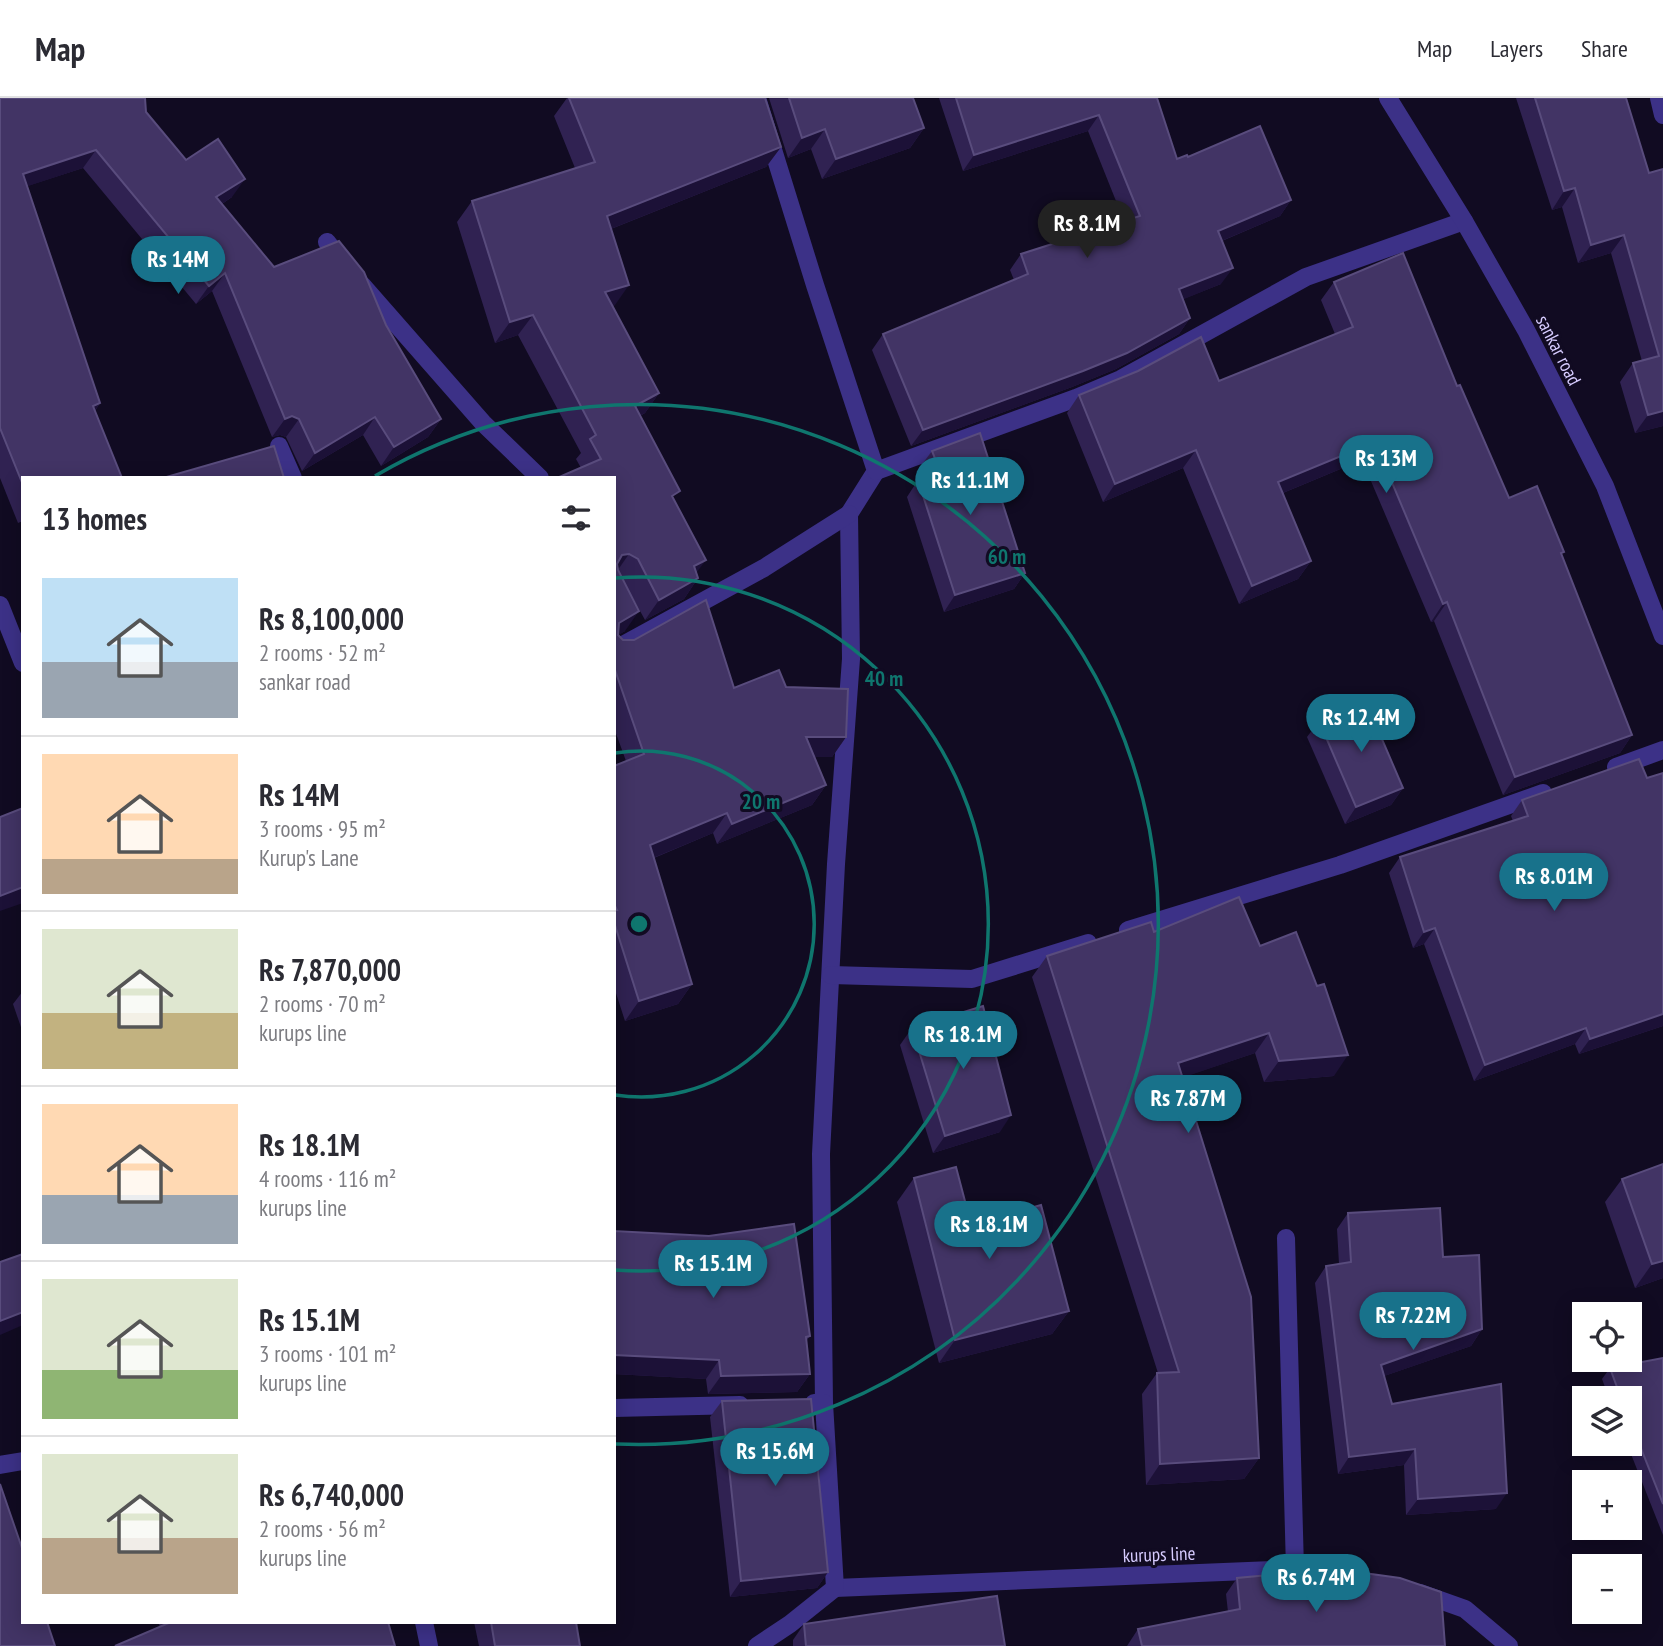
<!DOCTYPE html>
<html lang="en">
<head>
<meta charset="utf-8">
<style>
	body { margin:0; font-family:"PT Sans Narrow",sans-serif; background:#f2f2f3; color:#2b2b33; height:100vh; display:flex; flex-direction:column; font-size:26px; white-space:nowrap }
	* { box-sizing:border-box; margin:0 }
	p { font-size:23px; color:#7c7c81 }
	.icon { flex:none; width:38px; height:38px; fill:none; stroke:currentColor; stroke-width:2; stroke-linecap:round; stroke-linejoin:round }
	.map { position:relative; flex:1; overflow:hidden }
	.drawer { position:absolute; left:21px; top:378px; width:595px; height:1148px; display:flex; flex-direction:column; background:#fff; border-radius:0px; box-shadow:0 4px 18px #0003 }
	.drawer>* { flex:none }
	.buttons { position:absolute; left:1572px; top:1204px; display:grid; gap:14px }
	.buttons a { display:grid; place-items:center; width:70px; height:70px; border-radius:0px; background:#fff; box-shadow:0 4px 18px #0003; font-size:35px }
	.price { position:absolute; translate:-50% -60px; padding:0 16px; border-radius:24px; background:#18728b; color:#fff; font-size:23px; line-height:46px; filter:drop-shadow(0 2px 4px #0008) }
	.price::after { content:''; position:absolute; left:50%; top:42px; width:21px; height:16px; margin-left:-10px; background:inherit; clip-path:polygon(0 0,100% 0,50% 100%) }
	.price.active { background:#222; color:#fff }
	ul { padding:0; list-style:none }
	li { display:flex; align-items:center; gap:21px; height:175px; padding:0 21px }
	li+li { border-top:2px solid #e1e1e2 }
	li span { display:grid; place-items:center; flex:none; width:196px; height:140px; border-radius:0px; color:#555 }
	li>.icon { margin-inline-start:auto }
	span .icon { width:84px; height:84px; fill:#fffc; stroke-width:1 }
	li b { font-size:30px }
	h2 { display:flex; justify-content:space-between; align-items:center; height:84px; padding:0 21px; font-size:30px }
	header { display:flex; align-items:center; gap:42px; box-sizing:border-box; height:98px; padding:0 35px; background:#fff; border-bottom:2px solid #e1e1e2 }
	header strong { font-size:33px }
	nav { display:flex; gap:38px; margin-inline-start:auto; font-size:24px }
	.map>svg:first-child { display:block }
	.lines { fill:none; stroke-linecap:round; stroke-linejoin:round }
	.service { stroke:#3c3187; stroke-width:18 }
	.minor { stroke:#3c3187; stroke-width:18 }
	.tertiary { stroke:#3c3187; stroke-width:18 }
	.wall { fill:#302252 }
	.shaded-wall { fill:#1c1137 }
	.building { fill:#423465; stroke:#594c7d; stroke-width:2 }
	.ring { fill:none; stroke:#0f766e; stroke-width:3.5 }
	.labels { text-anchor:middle; stroke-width:6; stroke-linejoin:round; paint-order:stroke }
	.street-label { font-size:19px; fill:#d7ccff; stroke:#110b22 }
	.centre { fill:#0f766e; stroke:#110b22; stroke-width:3.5 }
	.ring-label { font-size:21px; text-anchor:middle; font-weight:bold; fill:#0f766e; stroke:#110b22; stroke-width:6; stroke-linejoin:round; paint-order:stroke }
</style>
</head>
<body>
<header>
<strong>Map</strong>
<nav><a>Map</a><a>Layers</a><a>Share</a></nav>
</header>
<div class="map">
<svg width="1663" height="1548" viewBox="0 0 1663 1548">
	<rect width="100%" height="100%" fill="#110b22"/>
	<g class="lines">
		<polyline class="service" points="1286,1140 1295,1471"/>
		<g class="minor">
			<polyline points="757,0 815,187 876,373 849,416 851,561 836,766 821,1056 824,1305"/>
			<polyline points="1659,0 1663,17"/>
			<polyline points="327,144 344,166"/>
			<polyline points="362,187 483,325 540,380"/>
			<polyline points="279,348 293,380"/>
			<polyline points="876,373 1076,300 1121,281 1306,179 1464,123"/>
			<polyline points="0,507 23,565"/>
			<polyline points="614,552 764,470 849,416"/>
			<polyline points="1616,669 1663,652"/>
			<polyline points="1128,832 1340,767 1543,695"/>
			<polyline points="831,877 972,881 1088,845"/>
			<polyline points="614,1310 740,1307"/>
			<polyline points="0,1367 23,1363"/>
			<polyline points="835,1490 1295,1471 1331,1476"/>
			<polyline points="1420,1495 1465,1511 1509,1548"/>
			<polyline points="424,1524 429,1548"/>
			<polyline points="757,1548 790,1526 835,1490 824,1305 814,1305"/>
		</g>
		<polyline class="tertiary" points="1388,0 1464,123 1526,232 1605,388 1663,538"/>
	</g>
	<g class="wall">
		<polygon points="0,0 146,14 186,62 232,99 222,106 274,169 386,227 441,321 428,339 381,368 363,337 302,373 286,339 280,337 272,339 212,193 196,206 83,70 27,88 100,305 95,313 23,380 23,423 18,425 0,380"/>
		<polygon points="567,0 765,0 781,49 766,69 611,131 615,207 612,208 659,295 645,315 640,318 674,401 698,480 684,501 645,522 622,480 625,533 618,537 623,542 734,590 786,589 846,639 832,659 815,659 826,687 812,707 717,746 713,735 654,760 692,886 678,906 625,923 614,889 614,668 626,663 614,630 614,380 581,370 576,361 581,355 518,237 495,245 457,124 472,103 575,70 554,18"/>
		<polygon points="769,0 913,0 924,30 910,50 822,81 811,51 788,60"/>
		<polygon points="939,0 1157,0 1177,61 1188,59 1291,102 1280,118 1222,143 1221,186 1183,201 1190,220 1179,236 1116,271 1072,289 911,348 872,252 883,236 1014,182 1010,172 1021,156 1124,123 1088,33 963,73"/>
		<polygon points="1516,0 1626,0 1649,75 1663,71 1663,328 1635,335 1620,284 1633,265 1642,263 1611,155 1578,165 1562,109 1552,112"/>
		<polygon points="1334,184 1457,288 1509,400 1562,458 1632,637 1620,655 1503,697 1434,523 1431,524 1362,362 1283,395 1311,463 1298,481 1239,506 1183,370 1103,404 1067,315 1079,297 1219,283 1335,236 1321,202"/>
		<polygon points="932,353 1025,475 1014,491 944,514 907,399 918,382 925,380 920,369"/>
		<polygon points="1319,623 1403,690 1391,707 1345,726 1307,639"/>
		<polygon points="1663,675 1663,928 1579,956 1575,946 1474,983 1424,846 1413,850 1389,775 1400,759 1513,723 1511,718 1522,702 1647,680"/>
		<polygon points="1154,834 1260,848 1334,978 1264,984 1255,955 1183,979 1259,1360 1244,1381 1146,1387 1142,1296 1157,1275 1158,1275 1032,879 1047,858"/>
		<polygon points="23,893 23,935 13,906"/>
		<polygon points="912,930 1000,1034 933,1055 900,947"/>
		<polygon points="914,1080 971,1126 1069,1213 1052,1236 939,1265 897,1104"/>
		<polygon points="1622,1081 1663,1180 1635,1190 1605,1104"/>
		<polygon points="1348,1115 1443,1159 1482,1231 1471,1248 1384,1278 1392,1306 1496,1411 1406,1417 1404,1367 1338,1376 1315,1185 1326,1168 1339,1166 1337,1131"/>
		<polygon points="810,1238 806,1243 810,1276 797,1294 708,1296 706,1281 614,1276"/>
		<polygon points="1663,1260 1663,1437 1627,1346 1629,1346 1629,1300 1609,1300 1602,1281 1610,1270"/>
		<polygon points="722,1303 828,1474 817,1490 730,1499 710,1319"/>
		<polygon points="1237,1480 1445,1548 1127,1548 1138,1531 1228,1514 1226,1496"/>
		<polygon points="158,1524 388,1524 160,1529"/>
		<polygon points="474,1524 576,1524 580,1548 479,1548"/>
		<polygon points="804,1526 1005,1548 793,1548 793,1542"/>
	</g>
	<g class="shaded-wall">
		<polygon points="1099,17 1088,33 963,73 974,57"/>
		<polygon points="924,30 910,50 822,81 836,61"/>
		<polygon points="825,31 811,51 788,60 802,40"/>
		<polygon points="781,49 766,69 593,138 607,118"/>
		<polygon points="96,52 83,70 10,94 23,76"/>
		<polygon points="245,81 232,99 204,118 216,99"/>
		<polygon points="1575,90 1562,109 1552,112 1564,93"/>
		<polygon points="1291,102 1280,118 1207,149 1218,133"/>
		<polygon points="1624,137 1611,155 1578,165 1591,147"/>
		<polygon points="1233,170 1221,186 1167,208 1179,191"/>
		<polygon points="225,175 212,193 196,206 209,188"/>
		<polygon points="629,187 615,207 591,214 605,194"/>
		<polygon points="533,217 518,237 495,245 510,224"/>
		<polygon points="1190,220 1179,236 1116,271 1072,289 911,348 923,332"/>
		<polygon points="659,295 645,315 621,328 635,308"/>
		<polygon points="100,305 88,323 93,308"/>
		<polygon points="1663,313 1663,328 1635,335 1648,317"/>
		<polygon points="292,318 299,321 286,339 280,337 272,339 285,321"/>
		<polygon points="375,319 363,337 302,373 315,355"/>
		<polygon points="441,321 428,339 381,368 394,349"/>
		<polygon points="1375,344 1362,362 1266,402 1278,384"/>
		<polygon points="1196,352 1183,370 1103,404 1115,386"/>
		<polygon points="629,456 615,476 614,469 622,457"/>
		<polygon points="706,462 691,482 694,468"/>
		<polygon points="1311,463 1298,481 1239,506 1252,488"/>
		<polygon points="1025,475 1014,491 944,514 955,497"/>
		<polygon points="698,480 684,501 645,522 659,502"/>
		<polygon points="1447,504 1434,523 1431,524 1443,506"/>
		<polygon points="639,513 625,533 614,540 619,525"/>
		<polygon points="1632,637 1620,655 1503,697 1515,679"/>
		<polygon points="806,639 846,639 832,659 792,659"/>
		<polygon points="826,687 812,707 717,746 732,726"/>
		<polygon points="1403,690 1391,707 1345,726 1356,709"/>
		<polygon points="727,715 713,735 636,767 650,747"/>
		<polygon points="23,789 23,805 0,813 0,798"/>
		<polygon points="1435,830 1424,846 1413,850 1424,834"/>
		<polygon points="692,886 678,906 625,923 639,903"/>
		<polygon points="1663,916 1663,928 1579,956 1590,941"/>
		<polygon points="1586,930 1575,946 1474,983 1485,967"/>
		<polygon points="1269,935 1255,955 1164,986 1178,965"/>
		<polygon points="1348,957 1334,978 1264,984 1279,963"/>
		<polygon points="1011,1017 1000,1034 933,1055 945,1038"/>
		<polygon points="1663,1163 1663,1180 1635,1190 1652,1166"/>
		<polygon points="1069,1213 1052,1236 939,1265 955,1242"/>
		<polygon points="23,1214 23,1227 0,1237 0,1223"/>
		<polygon points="1482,1231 1471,1248 1370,1283 1381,1267"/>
		<polygon points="614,1257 719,1262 706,1281 614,1276"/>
		<polygon points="810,1276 797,1294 708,1296 721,1278"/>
		<polygon points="1415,1351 1404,1367 1338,1376 1349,1359"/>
		<polygon points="1259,1360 1244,1381 1146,1387 1160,1366"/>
		<polygon points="1507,1395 1496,1411 1406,1417 1418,1401"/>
		<polygon points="828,1474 817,1490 730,1499 741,1483"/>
	</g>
	<g class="building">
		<polygon points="0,0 145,0 146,14 186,62 218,41 245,81 216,99 274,169 339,143 364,174 386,227 441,321 394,349 375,319 315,355 299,321 292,318 285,321 225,175 209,188 96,52 23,76 100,305 93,308 122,380 23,380 23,387 0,330"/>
		<polygon points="569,0 765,0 781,49 607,118 629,187 605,194 659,295 635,308 680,393 672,398 706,462 694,468 698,480 659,502 638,461 629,456 622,457 617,466 618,472 639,513 619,525 618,537 623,542 634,542 706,502 734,590 779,572 786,589 848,591 846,639 806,639 826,687 732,726 727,715 650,747 692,886 639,903 614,824 614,812 617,812 614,806 614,668 644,656 614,569 614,380 557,380 601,361 590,341 596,337 533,217 510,224 472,103 595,64"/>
		<polygon points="789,0 913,0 924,30 836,61 825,31 802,40"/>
		<polygon points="956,0 1157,0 1177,61 1187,57 1188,59 1260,28 1291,102 1218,133 1233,170 1179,191 1190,220 1127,255 1083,273 923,332 883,236 1028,176 1021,156 1140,118 1099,17 974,57"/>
		<polygon points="1535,0 1626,0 1649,75 1663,71 1663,313 1648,317 1633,265 1659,258 1624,137 1591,147 1575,90 1564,93"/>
		<polygon points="1403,155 1457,288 1460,287 1509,400 1537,388 1564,454 1561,455 1632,637 1515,679 1447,504 1443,506 1375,344 1278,384 1311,463 1252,488 1196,352 1115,386 1079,297 1138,273 1201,239 1219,283 1353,229 1334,184"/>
		<polygon points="980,335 1025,475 955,497 918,382 941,375 932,353"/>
		<polygon points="274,348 284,380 163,380"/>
		<polygon points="1366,604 1403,690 1356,709 1319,623"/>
		<polygon points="1639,661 1647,680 1663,675 1663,916 1590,941 1586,930 1485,967 1435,830 1424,834 1400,759 1528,718 1522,702"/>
		<polygon points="23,710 23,789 0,798 0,719"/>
		<polygon points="1239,799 1260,848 1296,834 1317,888 1324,886 1348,957 1279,963 1269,935 1178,965 1251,1199 1259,1360 1160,1366 1157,1275 1179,1274 1047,858 1151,824 1154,834"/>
		<polygon points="983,908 1011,1017 945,1038 912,930"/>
		<polygon points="1663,1066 1663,1163 1652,1166 1622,1081"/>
		<polygon points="956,1069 971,1126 1041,1107 1069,1213 955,1242 914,1080"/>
		<polygon points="1440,1110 1443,1159 1479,1157 1482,1231 1381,1267 1392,1306 1501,1286 1507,1395 1418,1401 1415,1351 1349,1359 1326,1168 1351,1164 1348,1115"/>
		<polygon points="794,1126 810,1238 806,1239 810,1276 721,1278 719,1262 614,1257 614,1133 709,1138"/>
		<polygon points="23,1156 23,1214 0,1223 0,1164"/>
		<polygon points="1663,1260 1663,1406 1629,1320 1629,1300 1621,1300 1610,1270"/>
		<polygon points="811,1301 828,1474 741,1483 722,1303"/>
		<polygon points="0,1386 23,1453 23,1524 47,1524 55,1548 0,1548"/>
		<polygon points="1335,1471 1400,1480 1441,1494 1445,1548 1142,1548 1138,1531 1240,1511 1237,1480"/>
		<polygon points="997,1498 1005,1548 806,1548 804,1526"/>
		<polygon points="171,1524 388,1524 395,1548 115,1548"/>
		<polygon points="491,1524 576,1524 580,1548 495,1548"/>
	</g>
	<g class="ring">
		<path d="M615 655A173 173 0 1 1 615 997"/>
		<path d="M615 480A347 347 0 1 1 615 1172"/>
		<path d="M375 378A520 520 0 1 1 616 1346"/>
	</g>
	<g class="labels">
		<g class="street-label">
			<text transform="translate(1559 252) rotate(63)" y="7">sankar road</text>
			<text transform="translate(1159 1456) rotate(-2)" y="7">kurups line</text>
		</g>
	</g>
	<circle cx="639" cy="826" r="10" class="centre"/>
	<g class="ring-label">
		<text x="1007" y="466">60 m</text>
		<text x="884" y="588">40 m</text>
		<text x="761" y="711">20 m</text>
	</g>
</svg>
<div class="buttons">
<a><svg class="icon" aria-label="locate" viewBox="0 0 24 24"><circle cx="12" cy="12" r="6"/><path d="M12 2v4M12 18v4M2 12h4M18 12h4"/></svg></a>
<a><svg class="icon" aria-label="layers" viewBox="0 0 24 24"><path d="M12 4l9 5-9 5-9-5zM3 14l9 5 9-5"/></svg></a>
<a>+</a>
<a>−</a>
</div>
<b class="price active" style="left:1087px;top:162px">Rs 8.1M</b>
<b class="price" style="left:178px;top:198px">Rs 14M</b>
<b class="price" style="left:1386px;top:397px">Rs 13M</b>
<b class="price" style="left:970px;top:419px">Rs 11.1M</b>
<b class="price" style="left:1361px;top:656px">Rs 12.4M</b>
<b class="price" style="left:1554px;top:815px">Rs 8.01M</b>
<b class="price" style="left:963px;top:973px">Rs 18.1M</b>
<b class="price" style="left:1188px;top:1037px">Rs 7.87M</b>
<b class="price" style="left:989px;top:1163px">Rs 18.1M</b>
<b class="price" style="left:713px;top:1202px">Rs 15.1M</b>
<b class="price" style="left:1413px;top:1254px">Rs 7.22M</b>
<b class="price" style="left:775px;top:1390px">Rs 15.6M</b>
<b class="price" style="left:1316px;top:1516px">Rs 6.74M</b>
<section class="drawer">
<h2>13 homes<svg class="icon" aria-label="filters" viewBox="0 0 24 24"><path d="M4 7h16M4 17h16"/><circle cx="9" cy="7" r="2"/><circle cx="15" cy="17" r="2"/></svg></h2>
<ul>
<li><span style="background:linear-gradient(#bfe0f5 60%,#9aa5b1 0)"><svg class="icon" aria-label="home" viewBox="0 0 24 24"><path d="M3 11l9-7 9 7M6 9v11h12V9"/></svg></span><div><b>Rs 8,100,000</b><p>2 rooms · 52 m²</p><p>sankar road</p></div></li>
<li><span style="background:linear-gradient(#ffd9b3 75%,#b9a48a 0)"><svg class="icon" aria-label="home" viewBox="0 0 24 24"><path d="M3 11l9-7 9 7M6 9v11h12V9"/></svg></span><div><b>Rs 14M</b><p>3 rooms · 95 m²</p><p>Kurup's Lane</p></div></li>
<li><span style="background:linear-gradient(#dfe7d0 60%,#c2b280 0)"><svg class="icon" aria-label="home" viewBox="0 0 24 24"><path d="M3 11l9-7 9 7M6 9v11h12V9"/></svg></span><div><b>Rs 7,870,000</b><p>2 rooms · 70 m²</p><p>kurups line</p></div></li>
<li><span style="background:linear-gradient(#ffd9b3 65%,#9aa5b1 0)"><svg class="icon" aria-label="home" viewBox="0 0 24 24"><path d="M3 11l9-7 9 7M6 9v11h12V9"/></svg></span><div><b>Rs 18.1M</b><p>4 rooms · 116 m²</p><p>kurups line</p></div></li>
<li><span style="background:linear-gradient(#dfe7d0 65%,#8fb573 0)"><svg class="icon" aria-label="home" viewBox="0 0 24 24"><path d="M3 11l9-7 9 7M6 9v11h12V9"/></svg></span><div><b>Rs 15.1M</b><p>3 rooms · 101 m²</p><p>kurups line</p></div></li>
<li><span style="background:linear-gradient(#dfe7d0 60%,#b9a48a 0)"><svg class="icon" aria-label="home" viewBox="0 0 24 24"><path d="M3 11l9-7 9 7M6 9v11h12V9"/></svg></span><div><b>Rs 6,740,000</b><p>2 rooms · 56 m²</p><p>kurups line</p></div></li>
</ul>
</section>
</div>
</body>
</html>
